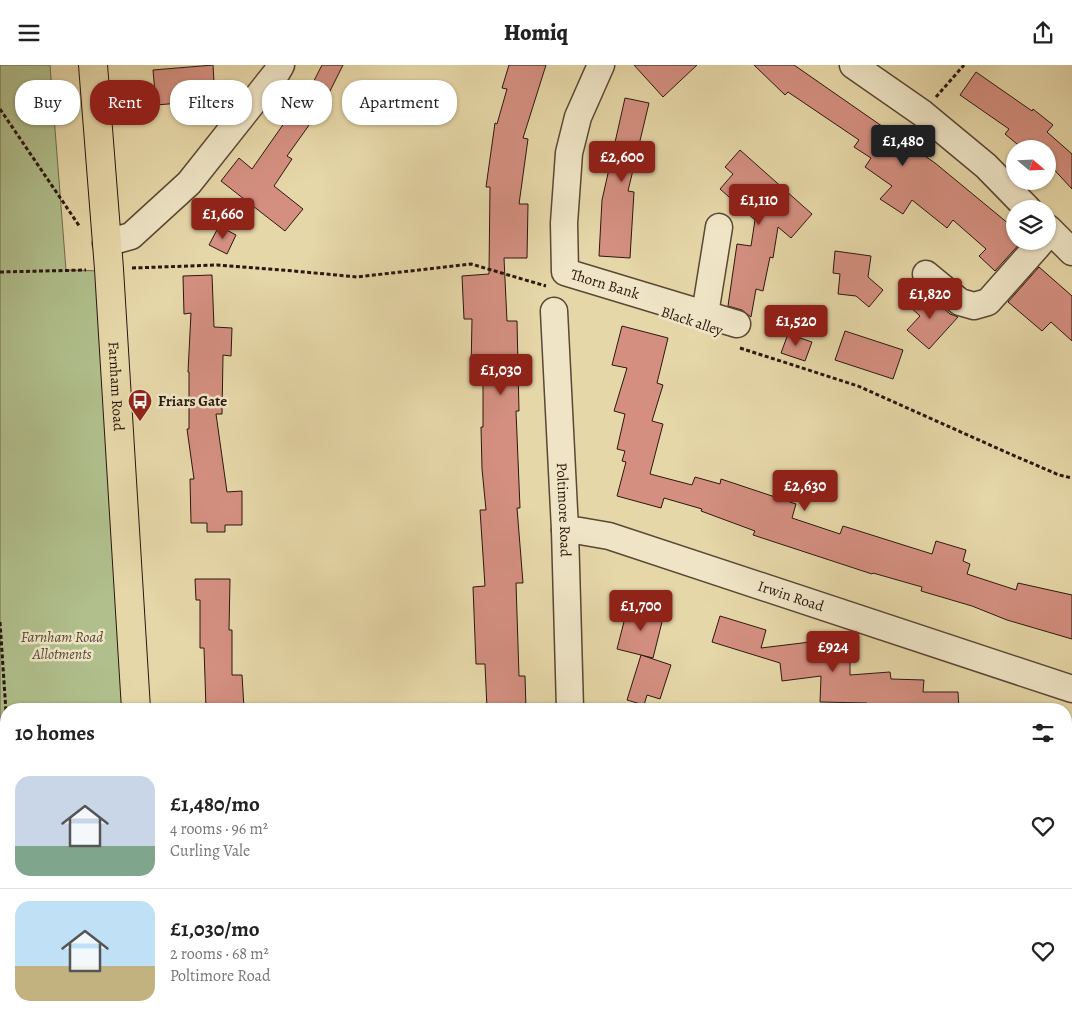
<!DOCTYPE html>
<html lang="en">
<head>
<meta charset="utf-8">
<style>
	body { margin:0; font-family:Alegreya,serif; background:#f6f6f6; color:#222; height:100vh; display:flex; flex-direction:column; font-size:19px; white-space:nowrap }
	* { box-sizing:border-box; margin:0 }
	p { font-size:16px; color:#767676 }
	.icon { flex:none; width:28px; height:28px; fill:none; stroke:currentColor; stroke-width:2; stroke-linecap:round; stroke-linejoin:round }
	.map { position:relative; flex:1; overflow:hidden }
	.side { position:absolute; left:0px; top:638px; width:1072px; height:321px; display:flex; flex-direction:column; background:#fff; border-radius:20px 20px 0 0; box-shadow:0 1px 4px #0004 }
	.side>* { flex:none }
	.top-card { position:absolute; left:15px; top:15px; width:500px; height:45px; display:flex; gap:10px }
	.needle { width:32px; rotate:109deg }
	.tools { position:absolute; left:1006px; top:75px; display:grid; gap:10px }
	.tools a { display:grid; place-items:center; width:50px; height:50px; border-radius:50%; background:#fff; box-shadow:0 1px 4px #0004; font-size:25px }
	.price { position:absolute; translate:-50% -42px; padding:0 11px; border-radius:5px; background:#8f2418; color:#fff; font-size:16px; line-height:32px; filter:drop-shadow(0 1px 2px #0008) }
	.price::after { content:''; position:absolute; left:50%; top:30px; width:15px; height:11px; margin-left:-8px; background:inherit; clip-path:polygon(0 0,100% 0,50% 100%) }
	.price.active { background:#222; color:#fff }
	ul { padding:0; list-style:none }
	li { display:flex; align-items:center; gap:15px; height:125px; padding:0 15px }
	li+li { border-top:1px solid #e0e0e0 }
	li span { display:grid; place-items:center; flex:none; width:140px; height:100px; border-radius:15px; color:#555 }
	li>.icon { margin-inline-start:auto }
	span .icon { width:60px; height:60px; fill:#fffc; stroke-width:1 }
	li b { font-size:21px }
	h2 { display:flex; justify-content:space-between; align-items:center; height:60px; padding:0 15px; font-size:21px }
	.pill { padding:0 18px; border-radius:20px; background:#fff; box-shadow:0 1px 4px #0004; font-size:18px; line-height:45px }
	.pill.active { background:#8f2418; color:#fff }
	header { display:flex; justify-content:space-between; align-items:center; height:65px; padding:0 15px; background:#fff; font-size:22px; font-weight:800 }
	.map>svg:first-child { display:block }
	.green { fill:#b0bf8c; stroke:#6e6b4d }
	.building { fill:#d48f80; stroke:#2b170e }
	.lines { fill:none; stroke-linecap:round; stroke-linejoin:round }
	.minor-casing { stroke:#5a4734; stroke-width:29 }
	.major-casing { stroke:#2b170e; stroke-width:30 }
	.path { stroke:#2b170e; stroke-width:3; stroke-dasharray:4 2.5; stroke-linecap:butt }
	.minor { stroke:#efe5c6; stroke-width:26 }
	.major { stroke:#e6d7a8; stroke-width:28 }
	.labels { text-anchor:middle; stroke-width:5; stroke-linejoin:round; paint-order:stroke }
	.street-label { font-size:15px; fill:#2b170e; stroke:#efe5c6 }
	.poi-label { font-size:15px; font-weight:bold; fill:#2b170e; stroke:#efe5c6; text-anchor:start }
	.park-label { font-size:15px; font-style:italic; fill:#534934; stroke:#efe5c6 }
</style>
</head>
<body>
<header><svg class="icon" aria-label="menu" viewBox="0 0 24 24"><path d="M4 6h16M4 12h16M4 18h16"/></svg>Homiq<svg class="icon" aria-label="share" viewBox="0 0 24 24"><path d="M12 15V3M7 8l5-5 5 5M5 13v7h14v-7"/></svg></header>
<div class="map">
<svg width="1072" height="958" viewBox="0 0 1072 958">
	<rect width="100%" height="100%" fill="#e6d7a8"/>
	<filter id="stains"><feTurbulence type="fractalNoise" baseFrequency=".004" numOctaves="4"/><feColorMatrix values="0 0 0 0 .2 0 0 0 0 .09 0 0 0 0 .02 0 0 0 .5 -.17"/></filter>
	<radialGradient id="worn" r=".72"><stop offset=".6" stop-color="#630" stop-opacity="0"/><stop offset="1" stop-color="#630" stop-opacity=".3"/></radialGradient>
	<polygon class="green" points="0,0 50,0 66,205 103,206 128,644 6,644 6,952 141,953 140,958 0,958"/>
	<g class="building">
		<polygon points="213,0 214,18 179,21 180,38 156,40 153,5"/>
		<polygon points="322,0 343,0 322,42 287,91 292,94 274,121 303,144 285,166 221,116 239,93 252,104 294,44 298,47"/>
		<polygon points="509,0 546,0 523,73 528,74 519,139 528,139 527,193 504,193 507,256 517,256 519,346 516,346 520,443 517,443 523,518 516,518 519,611 525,611 526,644 487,644 485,599 476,599 473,522 485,521 480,445 486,445 482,404 481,362 483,362 483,305 471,305 472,254 464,254 462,211 489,209 490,122 486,122 495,58 497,59 507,24 502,23"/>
		<polygon points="634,0 697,0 663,32"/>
		<polygon points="754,0 794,0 935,98 1015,164 1015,176 1022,176 995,206 979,191 986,184 953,155 947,163 912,135 903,149 880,134 892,121 865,102 871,93 854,82 859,75 788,27 785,30"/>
		<polygon points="976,7 1032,46 1033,44 1053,60 1047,67 1072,89 1072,124 1048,98 1048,84 1023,84 1005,69 1009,64 960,30"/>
		<polygon points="625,33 649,38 628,126 634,127 630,193 599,191 602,135"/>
		<polygon points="740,85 812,149 791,173 778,162 773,193 770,192 763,226 756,224 751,252 742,245 728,241 737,179 751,181 755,155 720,124 733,109 725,102"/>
		<polygon points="219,161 236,170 227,189 209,180"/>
		<polygon points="835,186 871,191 868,212 883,225 869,242 856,231 838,229 840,209 833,208"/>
		<polygon points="1039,202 1072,231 1072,276 1051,257 1042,266 1008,237"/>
		<polygon points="212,210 214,262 232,263 231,291 223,290 222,349 216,349 227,427 242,426 242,460 225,460 225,467 207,467 207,458 191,458 190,414 194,414 187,364 189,364 189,307 188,307 191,248 184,249 183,211"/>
		<polygon points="923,226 950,249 958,252 929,284 907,265 920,251 909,241"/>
		<polygon points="622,261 668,273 657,318 663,320 652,356 663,359 650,409 692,420 695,412 720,419 721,414 796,439 792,453 840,469 843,461 932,489 936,476 966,485 963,496 970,499 967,509 1016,525 1018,518 1072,530 1072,574 1007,555 972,541 921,526 922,522 873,508 872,509 753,470 755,466 701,446 702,444 664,433 661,443 617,431 626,397 622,396 625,386 617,384 625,349 614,346 627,303 612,300"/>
		<polygon points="845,266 903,285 893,314 835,295"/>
		<polygon points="788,269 812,277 805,296 781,288"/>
		<polygon points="195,514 230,514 229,565 232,565 232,610 242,610 244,643 206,644 204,583 200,583 200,535 196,535"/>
		<polygon points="638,543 664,549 653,593 617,584 627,545 637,548"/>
		<polygon points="720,551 766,565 761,583 810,577 812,591 850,592 850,610 890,607 891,614 924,615 923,627 958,627 959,644 897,644 897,641 867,642 867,638 820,637 821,611 782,616 780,598 712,577"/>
		<polygon points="641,590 671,600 660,634 647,630 644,640 627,635"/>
	</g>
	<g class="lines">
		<defs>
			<g id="minor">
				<path id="s1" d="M601 0 578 52 569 88 564 158 565 207 737 259"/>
				<polyline points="853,0 922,48 986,101 1028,144"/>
				<polyline points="1048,163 1072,187"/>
				<polyline points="106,178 131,171 189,118 277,7 281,0"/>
				<polyline points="926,209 960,237 974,241 988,237 1042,176"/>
				<path id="s2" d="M554 246 565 465 570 644"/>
				<polyline points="705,249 719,162"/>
				<path id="s3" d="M565 465 580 466 609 471 1072 624"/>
				<polyline points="578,952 578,958"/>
				<polyline points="851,952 882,958"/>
			</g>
			<g id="major">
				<path id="s4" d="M93 0 109 204 136 644"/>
				<polyline points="155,952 155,958"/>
			</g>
		</defs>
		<use href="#minor" class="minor-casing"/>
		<use href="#major" class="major-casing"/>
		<g class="path">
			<polyline points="936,32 964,0"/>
			<polyline points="0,44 80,162"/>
			<polyline points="132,203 217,200 294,206 357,212 471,199 546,221"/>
			<polyline points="0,207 86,205"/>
			<polyline points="740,283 858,321 1008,388 1059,410 1072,413"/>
			<polyline points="0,557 6,647"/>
			<polyline points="0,870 6,870"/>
		</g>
		<use href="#minor" class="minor"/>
		<use href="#major" class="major"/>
	</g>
	<defs>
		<symbol id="bus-pin" viewBox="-11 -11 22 30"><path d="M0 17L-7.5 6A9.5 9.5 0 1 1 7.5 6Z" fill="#8f2418" stroke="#efe5c6"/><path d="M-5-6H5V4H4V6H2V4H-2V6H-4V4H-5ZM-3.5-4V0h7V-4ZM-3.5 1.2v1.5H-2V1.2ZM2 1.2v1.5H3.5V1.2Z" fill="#fff"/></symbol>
	</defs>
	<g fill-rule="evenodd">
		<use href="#bus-pin" x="126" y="322" width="28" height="38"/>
	</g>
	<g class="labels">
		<g class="street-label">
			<text dy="5" stroke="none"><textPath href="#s1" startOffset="255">Thorn Bank</textPath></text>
			<text transform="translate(692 256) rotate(18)" y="5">Black alley</text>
			<text dy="5" stroke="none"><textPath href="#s4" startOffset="322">Farnham Road</textPath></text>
			<text dy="5" stroke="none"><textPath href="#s2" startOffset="199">Poltimore Road</textPath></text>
			<text dy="5" stroke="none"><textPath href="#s3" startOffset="236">Irwin Road</textPath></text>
		</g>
		<g class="poi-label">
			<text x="158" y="341">Friars Gate</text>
		</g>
		<g class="park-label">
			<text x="62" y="577">Farnham Road<tspan x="62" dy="17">Allotments</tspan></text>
		</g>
	</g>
	<rect width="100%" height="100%" filter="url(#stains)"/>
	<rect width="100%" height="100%" fill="url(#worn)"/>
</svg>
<div class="tools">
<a><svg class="needle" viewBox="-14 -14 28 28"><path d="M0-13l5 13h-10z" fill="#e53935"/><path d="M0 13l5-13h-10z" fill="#767676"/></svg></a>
<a><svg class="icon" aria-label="layers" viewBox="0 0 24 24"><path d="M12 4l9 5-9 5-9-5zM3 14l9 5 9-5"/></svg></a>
</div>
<b class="price active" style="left:903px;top:102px">£1,480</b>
<b class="price" style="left:622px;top:118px">£2,600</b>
<b class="price" style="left:759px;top:161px">£1,110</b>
<b class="price" style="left:223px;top:175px">£1,660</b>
<b class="price" style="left:930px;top:255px">£1,820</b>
<b class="price" style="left:796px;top:282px">£1,520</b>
<b class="price" style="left:501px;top:331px">£1,030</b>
<b class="price" style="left:805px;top:447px">£2,630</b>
<b class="price" style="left:641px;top:567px">£1,700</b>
<b class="price" style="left:833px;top:608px">£924</b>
<div class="top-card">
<a class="pill">Buy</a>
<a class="pill active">Rent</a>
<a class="pill">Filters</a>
<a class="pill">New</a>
<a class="pill">Apartment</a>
</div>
<section class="side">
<h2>10 homes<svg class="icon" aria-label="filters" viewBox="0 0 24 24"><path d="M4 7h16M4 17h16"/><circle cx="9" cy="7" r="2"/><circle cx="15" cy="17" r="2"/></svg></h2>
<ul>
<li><span style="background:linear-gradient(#c9d6e8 70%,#7fa58c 0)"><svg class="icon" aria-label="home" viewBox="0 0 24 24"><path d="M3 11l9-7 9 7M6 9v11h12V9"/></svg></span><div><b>£1,480/mo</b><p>4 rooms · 96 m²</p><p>Curling Vale</p></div><svg class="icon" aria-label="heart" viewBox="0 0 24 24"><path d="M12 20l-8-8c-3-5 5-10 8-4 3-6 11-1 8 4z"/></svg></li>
<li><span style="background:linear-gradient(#bfe0f5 65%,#c2b280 0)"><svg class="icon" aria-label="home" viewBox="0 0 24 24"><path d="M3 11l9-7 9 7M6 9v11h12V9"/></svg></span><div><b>£1,030/mo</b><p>2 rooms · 68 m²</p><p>Poltimore Road</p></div><svg class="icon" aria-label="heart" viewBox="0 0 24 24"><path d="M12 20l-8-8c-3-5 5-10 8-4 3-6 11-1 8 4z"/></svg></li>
</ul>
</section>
</div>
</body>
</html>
